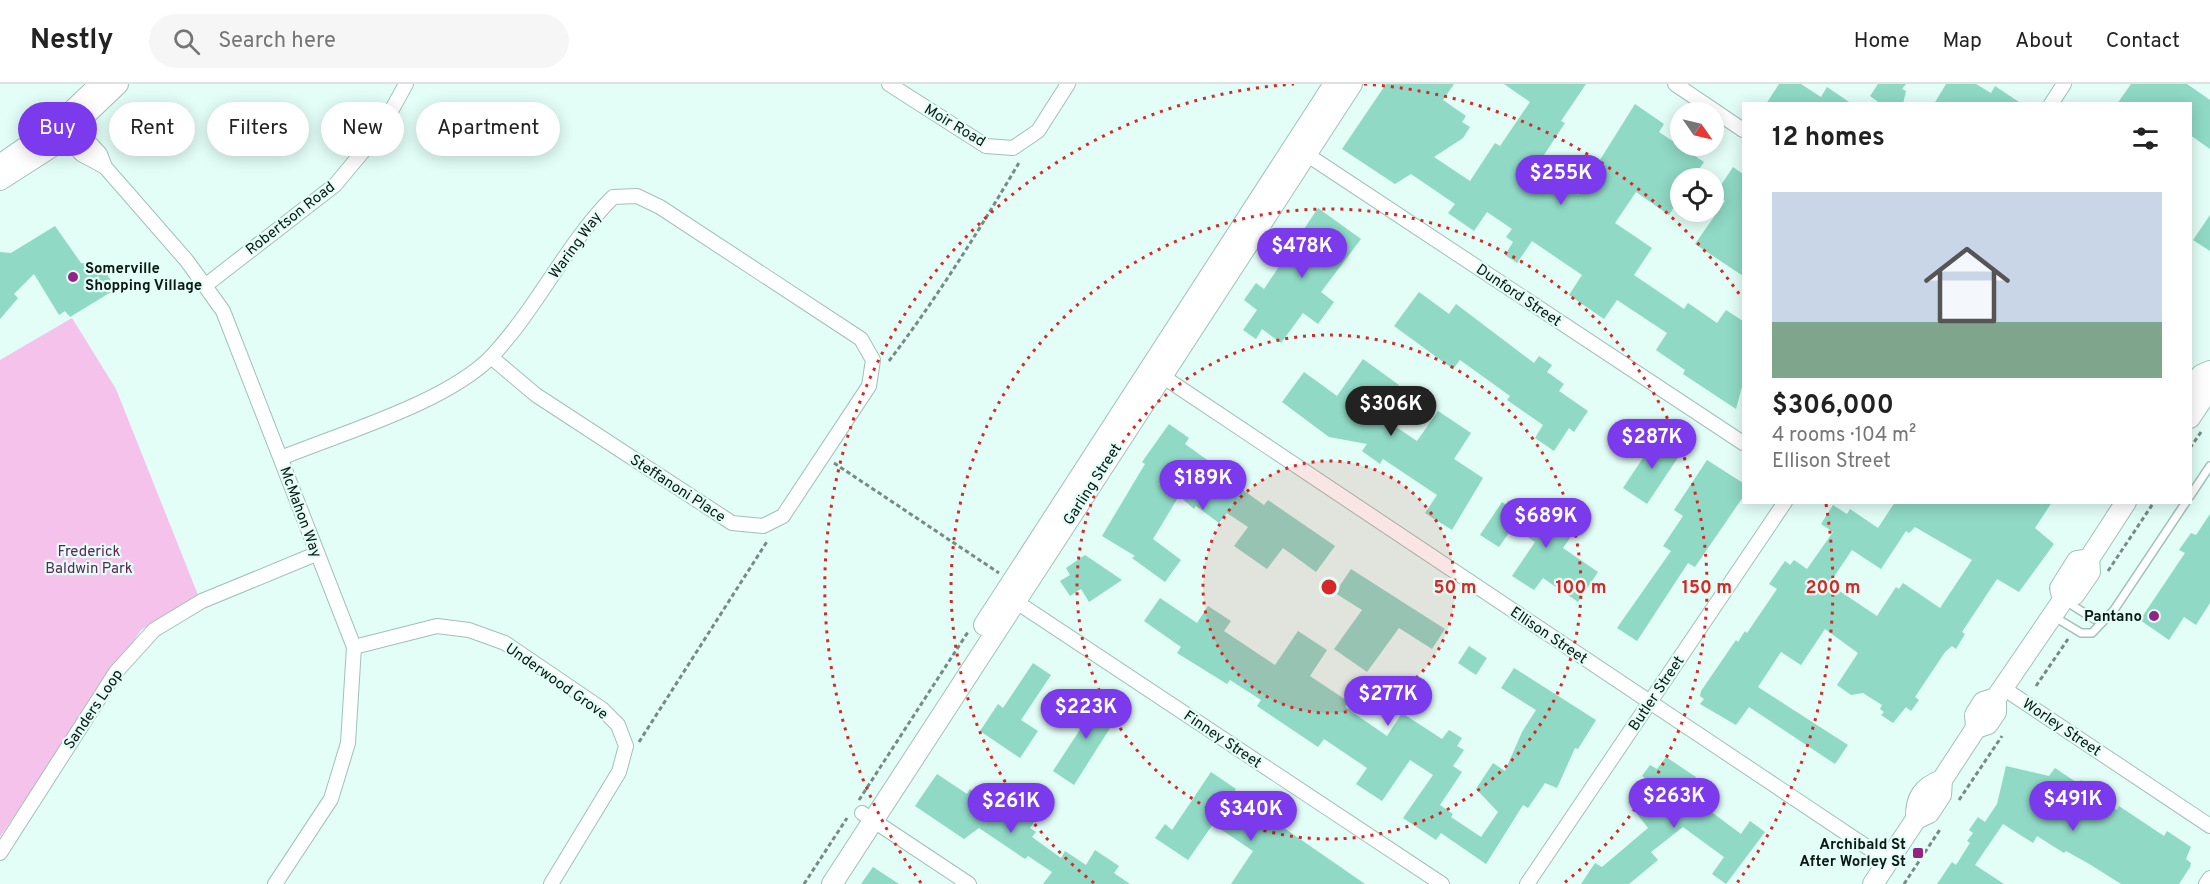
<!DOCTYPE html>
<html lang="en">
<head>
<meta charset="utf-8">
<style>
	body { margin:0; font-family:Overpass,sans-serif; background:#f6f6f6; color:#222; height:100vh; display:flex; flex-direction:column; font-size:22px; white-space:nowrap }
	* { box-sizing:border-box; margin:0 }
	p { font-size:20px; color:#767676 }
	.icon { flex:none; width:33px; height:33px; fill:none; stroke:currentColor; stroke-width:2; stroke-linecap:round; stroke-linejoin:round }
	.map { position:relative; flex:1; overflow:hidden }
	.details { position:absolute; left:1742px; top:18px; width:450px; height:402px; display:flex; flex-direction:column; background:#fff; border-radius:0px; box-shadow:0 3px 15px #0003 }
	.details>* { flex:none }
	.hud { position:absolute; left:18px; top:18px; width:570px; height:54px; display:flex; gap:12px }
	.needle { width:39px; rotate:124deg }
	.controls { position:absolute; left:1670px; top:18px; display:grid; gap:12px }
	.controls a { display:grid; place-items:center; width:54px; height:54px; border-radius:50%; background:#fff; box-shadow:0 3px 15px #0003; font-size:30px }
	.price { position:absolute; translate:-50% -51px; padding:0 14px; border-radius:21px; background:#7c3aed; color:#fff; font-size:20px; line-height:39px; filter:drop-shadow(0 2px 3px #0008) }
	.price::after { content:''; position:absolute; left:50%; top:36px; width:18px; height:14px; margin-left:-9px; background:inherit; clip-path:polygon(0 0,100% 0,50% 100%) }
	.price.on { background:#222; color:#fff }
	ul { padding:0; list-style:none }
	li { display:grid; align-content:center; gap:12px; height:318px; padding:0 30px }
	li+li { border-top:2px solid #e0e0e0 }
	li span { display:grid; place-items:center; height:186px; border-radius:0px; color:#555 }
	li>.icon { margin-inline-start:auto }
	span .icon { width:108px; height:108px; fill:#fffc; stroke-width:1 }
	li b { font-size:26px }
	h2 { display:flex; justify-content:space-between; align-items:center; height:72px; padding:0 30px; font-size:26px }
	.pill { padding:0 21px; border-radius:27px; background:#fff; box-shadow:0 3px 15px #0003; font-size:21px; line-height:54px }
	.pill.on { background:#7c3aed; color:#fff }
	header { display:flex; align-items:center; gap:36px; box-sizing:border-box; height:84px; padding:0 30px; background:#fff; border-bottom:2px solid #e0e0e0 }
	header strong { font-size:28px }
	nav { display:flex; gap:33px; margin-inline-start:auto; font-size:21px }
	.search { width:420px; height:54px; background:#f6f6f6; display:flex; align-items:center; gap:15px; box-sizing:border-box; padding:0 21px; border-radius:33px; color:#767676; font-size:22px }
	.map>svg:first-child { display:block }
	.green { fill:#f5c2eb }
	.building { fill:#8fd9c5; fill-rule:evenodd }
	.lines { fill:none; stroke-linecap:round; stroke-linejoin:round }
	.lane-casing { stroke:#a0c1b8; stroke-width:10 }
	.street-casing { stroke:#a0c1b8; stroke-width:16 }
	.secondary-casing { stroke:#a0c1b8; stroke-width:22 }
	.path { stroke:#778b85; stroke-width:3; stroke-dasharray:4.5 3; stroke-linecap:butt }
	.lane { stroke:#fff; stroke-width:7 }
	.street { stroke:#fff; stroke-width:14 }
	.secondary { stroke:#fff; stroke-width:20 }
	.ring { fill:none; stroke:#d62828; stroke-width:3; stroke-dasharray:3 6 }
	.poi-dot { fill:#922486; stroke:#e2fef6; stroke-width:2 }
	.labels { text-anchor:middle; stroke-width:4.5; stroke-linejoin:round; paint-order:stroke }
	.street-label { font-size:15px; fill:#0c1915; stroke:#e2fef6 }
	.poi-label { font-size:15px; font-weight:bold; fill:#0c1915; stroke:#e2fef6; text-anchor:end }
	.park-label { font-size:15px; fill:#5f2457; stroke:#e2fef6 }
	.centre { fill:#d62828; stroke:#e2fef6; stroke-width:3 }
	.ring-label { font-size:18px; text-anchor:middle; font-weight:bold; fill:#d62828; stroke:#e2fef6; stroke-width:4.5; stroke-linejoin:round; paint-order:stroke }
</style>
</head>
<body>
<header>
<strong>Nestly</strong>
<div class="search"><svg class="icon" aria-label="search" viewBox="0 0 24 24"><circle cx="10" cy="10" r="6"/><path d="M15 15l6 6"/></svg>Search here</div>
<nav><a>Home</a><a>Map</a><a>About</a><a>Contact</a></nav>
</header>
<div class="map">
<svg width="2210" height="800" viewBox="0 0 2210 800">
	<rect width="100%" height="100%" fill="#e2fef6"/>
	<polygon class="green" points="72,234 116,305 198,511 141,546 0,753 0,276"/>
	<g class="building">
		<polygon points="1386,0 1454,0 1443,16 1466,32 1462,38 1470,43 1463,54 1434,73 1470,97 1495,59 1500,62 1530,18 1504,0 1586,0 1561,37 1565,39 1536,83 1578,111 1635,20 1664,40 1659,48 1704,78 1693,94 1680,94 1680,114 1669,131 1636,108 1615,139 1652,164 1634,191 1684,225 1688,219 1717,239 1726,226 1743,237 1743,299 1736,325 1683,290 1685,286 1656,266 1667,249 1617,216 1604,235 1569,211 1582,191 1532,157 1517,179 1505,171 1513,158 1506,153 1512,145 1487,128 1474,147 1448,129 1455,120 1411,90 1395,100 1342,65"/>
		<polygon points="1779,0 1801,0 1821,13 1827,3 1852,20 1766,20"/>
		<polygon points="1878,0 1906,0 1902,5 1906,7 1903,20 1881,20 1870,12"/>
		<polygon points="1946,0 1976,0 1991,9 1995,2 2022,20 1934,20"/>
		<polygon points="2131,0 2187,0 2210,16 2210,65 2190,51 2190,20 2117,20"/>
		<polygon points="1733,83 1743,90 1743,192 1695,160 1725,117 1715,110"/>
		<polygon points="1318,124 1361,155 1321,208 1334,218 1318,240 1303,229 1281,259 1262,245 1256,255 1243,246 1257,226 1244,216 1256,199 1264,205"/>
		<polygon points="2210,131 2210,167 2193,156"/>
		<polygon points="55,142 81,179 102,182 116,205 70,233 65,227 59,231 34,190 14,210 18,214 0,235 0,168 11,169"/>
		<polygon points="1419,208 1449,230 1456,220 1534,279 1539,272 1552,281 1547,288 1564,300 1559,307 1588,327 1574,348 1569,344 1554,367 1535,354 1543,341 1507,316 1510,312 1460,276 1453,285 1394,242"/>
		<polygon points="1363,275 1399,301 1378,331 1417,357 1438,327 1471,349 1454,375 1483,394 1452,446 1425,429 1437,411 1383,375 1380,380 1362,367 1367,360 1329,353 1282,318 1304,288 1337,312"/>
		<polygon points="1169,340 1189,354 1185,360 1217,383 1215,386 1264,421 1268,416 1335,462 1316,488 1283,464 1267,485 1234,462 1248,443 1227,429 1219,439 1196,422 1194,425 1179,412 1153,455 1181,476 1165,498 1132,474 1135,472 1102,452 1145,380 1142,378"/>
		<polygon points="1657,353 1681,369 1647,420 1623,404"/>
		<polygon points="1707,376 1743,399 1743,413 1695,483 1688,479 1637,557 1617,544 1671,467 1663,462 1683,432 1674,426"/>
		<polygon points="1564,415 1587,430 1563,464 1598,488 1578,518 1543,494 1534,506 1512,492 1535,458 1513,443 1499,463 1480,451 1502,418 1543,446"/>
		<path d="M1895 418H2052L2035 444 2054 460 2019 508 1997 495 1962 548 1965 550 1956 565 1952 562 1945 568 1915 613 1919 616 1911 627 1906 623 1893 639 1881 631 1884 628 1880 625 1882 621 1863 609 1851 611 1837 601 1858 569 1825 545 1801 581 1781 568 1758 603 1848 661 1835 680 1749 623 1736 641 1700 620 1704 615 1700 612 1701 607 1736 556 1738 558 1745 547 1747 549 1777 505 1769 500 1785 477 1790 481 1794 476 1807 485 1833 448 1821 440 1833 421 1847 430 1850 425 1878 444ZM1915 443 1972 476 1940 524 1903 499 1899 505 1896 503 1877 532 1829 500 1852 466 1881 485 1906 447 1909 449Z"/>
		<polygon points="2210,430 2210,519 2196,541 2184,533 2169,556 2140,536 2185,469 2179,466 2191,449 2196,451"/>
		<polygon points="1085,471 1122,496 1089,518 1081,505 1070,512 1060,497 1070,491 1066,484"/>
		<polygon points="1351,485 1445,545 1432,565 1399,544 1367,588 1334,565 1362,526 1335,509"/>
		<polygon points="1160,514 1197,539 1208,522 1231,537 1224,547 1275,581 1298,547 1327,566 1310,592 1349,618 1345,623 1387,652 1402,629 1442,655 1449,646 1462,654 1457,662 1464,666 1453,682 1462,688 1440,721 1453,730 1451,733 1481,753 1498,728 1476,705 1493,679 1505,687 1522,648 1536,626 1501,604 1514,584 1596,636 1578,665 1575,664 1557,704 1545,699 1528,724 1523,721 1486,780 1441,749 1436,756 1403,734 1433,691 1410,676 1382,717 1356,700 1367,684 1324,655 1318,663 1257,622 1261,616 1230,596 1227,600 1177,569 1181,563 1144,537"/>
		<polygon points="1469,562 1487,574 1476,591 1458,579"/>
		<polygon points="1033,579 1051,591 1021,636 1038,647 1020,674 980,647 998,620 1003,624"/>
		<polygon points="1093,612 1115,626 1112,630 1117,633 1074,701 1053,687 1083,641 1077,637"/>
		<polygon points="1666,673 1696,693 1689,703 1694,707 1690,712 1741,750 1750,737 1765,748 1726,800 1712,790 1724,773 1683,743 1651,768 1658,776 1629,800 1581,800 1595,779 1602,783 1648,744 1628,718 1653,699 1642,692 1650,681 1657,685"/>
		<polygon points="2006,682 2049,692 2055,684 2079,700 2081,696 2095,705 2092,709 2117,726 2119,722 2164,752 2167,747 2191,763 2186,775 2191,779 2190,783 2179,800 2121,800 2091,781 2066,767 2064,769 2037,752 2033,759 2003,740 1975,781 2004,800 1937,800 1952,778 1956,781 1970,759 1967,757 1973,749 1969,746 1978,733 1985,738 1997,720"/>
		<polygon points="1211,688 1236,705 1228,717 1268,744 1274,737 1365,800 1231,800 1253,767 1213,740 1188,776 1155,754 1165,740 1172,746"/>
		<polygon points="937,690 967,710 970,705 1008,730 1014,721 1036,735 1030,744 1036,748 1032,753 1061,774 1065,767 1086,781 1095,766 1119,782 1114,789 1130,800 1043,800 1052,788 1028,772 1025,775 979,744 964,755 915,722"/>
		<polygon points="873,783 899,800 861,800"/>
	</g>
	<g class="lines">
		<defs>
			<g id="lane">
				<polyline points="2190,412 2210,382"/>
				<polyline points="2067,518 2094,535 2108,534"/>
				<polyline points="2053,532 2081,549 2092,549 2114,526 2186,418"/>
			</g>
			<g id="street">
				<polyline points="889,0 986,62 1013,64 1038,47 1068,0"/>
				<polyline points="1675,0 1743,46"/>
				<polyline points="2051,20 2064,0"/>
				<polyline points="70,37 100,70 105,83 187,177 223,227 354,563 348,659 331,715 275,800"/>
				<polyline points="59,45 81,70 105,83"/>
				<polyline points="1300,66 1743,359"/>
				<polyline points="206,201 335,101 380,47 406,0"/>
				<polyline points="1156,288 1888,777"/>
				<path d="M281 374C342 349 448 318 492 272 538 223 566 160 613 113L637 112 660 123 861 255 873 276 869 302 783 432 763 442 732 439 536 311 491 273"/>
				<polyline points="1009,513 1442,800"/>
				<polyline points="354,563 437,542 469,546 505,559 602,625 618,641 626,662 619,688 551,800"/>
				<polyline points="2003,604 2210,742"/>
				<polyline points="862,729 969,800"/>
				<polyline points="0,769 116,588 154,546 202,517 316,470"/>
				<polyline points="1527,800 1785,418"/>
				<polyline points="2206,800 2210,794"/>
			</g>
			<g id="secondary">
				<polyline points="0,81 56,42 96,4"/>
				<polyline points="0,96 53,62 118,0"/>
				<polyline points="2190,308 2201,291 2210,287"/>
				<polyline points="2190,334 2210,304"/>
				<polyline points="2063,516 2060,504 2077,477 2089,475"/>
				<polyline points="984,541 1334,0"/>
				<polyline points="1976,644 1975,631 1983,618 1996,614"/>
				<path d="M1916 735C1915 714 1923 703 1942 696"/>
				<polyline points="832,800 1352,0"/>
				<polyline points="1873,800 1916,735 1929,729 1941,711 1942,696 1976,644 1988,640 1996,628 1996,614 2063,516 2074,511 2090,488 2089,475 2126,418"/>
			</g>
		</defs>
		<use href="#lane" class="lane-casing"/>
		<use href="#street" class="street-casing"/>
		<use href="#secondary" class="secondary-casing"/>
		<g class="path">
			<path d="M889 277C937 214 980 145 1020 77"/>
			<polyline points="2190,364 2201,348"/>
			<polyline points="834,379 999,489"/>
			<polyline points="2108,487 2154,418"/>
			<polyline points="2036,602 2068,555"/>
			<polyline points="639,658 768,456"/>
			<polyline points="859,716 968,548"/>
			<polyline points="1959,716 2002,652"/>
			<polyline points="804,800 847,734"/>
			<polyline points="1904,800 1941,744"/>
		</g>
		<use href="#lane" class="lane"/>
		<use href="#street" class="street"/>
		<use href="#secondary" class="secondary"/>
	</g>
	<circle cx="1329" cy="503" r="126" fill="#d62828" fill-opacity=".12"/>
	<g class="ring">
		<circle cx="1329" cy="503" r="126"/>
		<circle cx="1329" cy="503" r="252"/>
		<path d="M1094 799A378 378 0 1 1 1564 799"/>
		<path d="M921 799A504 504 0 0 1 1294 0M1364 0A504 504 0 0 1 1742 214M1826 420A504 504 0 0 1 1737 799"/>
	</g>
	<g class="poi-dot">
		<circle cx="73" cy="193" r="6"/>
		<circle cx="2154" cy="532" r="6"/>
		<rect x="1912" y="763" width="12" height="12" rx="3"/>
	</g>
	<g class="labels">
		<g class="street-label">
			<text transform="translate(955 41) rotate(31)" y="5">Moir Road</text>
			<text transform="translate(290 134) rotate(-38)" y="5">Robertson Road</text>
			<text transform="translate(575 161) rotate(-54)" y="5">Waring Way</text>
			<text transform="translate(1519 211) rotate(34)" y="5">Dunford Street</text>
			<text transform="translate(1092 400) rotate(-57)" y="5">Garling Street</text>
			<text transform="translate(678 404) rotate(33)" y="5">Steffanoni Place</text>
			<text transform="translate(301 428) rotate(70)" y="5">McMahon Way</text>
			<text transform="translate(1549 551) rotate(34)" y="5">Ellison Street</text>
			<text transform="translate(557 597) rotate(35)" y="5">Underwood Grove</text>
			<text transform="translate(1656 609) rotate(-56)" y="5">Butler Street</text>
			<text transform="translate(93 625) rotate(-56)" y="5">Sanders Loop</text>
			<text transform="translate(2062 643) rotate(34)" y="5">Worley Street</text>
			<text transform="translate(1223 655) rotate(34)" y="5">Finney Street</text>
		</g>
		<g class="poi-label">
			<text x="85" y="189" text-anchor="start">Somerville<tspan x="85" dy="17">Shopping Village</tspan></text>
			<text x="2142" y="537">Pantano</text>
			<text x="1906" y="765">Archibald St<tspan x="1906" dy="17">After Worley St</tspan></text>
		</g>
		<g class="park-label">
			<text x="89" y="472">Frederick<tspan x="89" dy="17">Baldwin Park</tspan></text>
		</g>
	</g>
	<circle cx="1329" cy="503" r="9" class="centre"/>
	<g class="ring-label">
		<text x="1455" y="509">50 m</text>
		<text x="1581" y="509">100 m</text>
		<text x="1707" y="509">150 m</text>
		<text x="1833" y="509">200 m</text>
	</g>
</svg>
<div class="controls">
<a><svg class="needle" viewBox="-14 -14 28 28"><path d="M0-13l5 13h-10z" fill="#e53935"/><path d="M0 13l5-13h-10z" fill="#767676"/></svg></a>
<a><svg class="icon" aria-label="locate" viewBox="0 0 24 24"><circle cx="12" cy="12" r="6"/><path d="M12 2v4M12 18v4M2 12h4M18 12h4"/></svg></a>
</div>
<b class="price" style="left:1561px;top:122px">$255K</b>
<b class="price" style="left:1302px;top:195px">$478K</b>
<b class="price on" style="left:1391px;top:353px">$306K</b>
<b class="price" style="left:1652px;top:386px">$287K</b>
<b class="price" style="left:1203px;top:427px">$189K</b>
<b class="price" style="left:1546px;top:465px">$689K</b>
<b class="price" style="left:1388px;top:643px">$277K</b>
<b class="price" style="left:1086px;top:656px">$223K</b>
<b class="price" style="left:1674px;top:745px">$263K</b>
<b class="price" style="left:2073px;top:748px">$491K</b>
<b class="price" style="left:1011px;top:750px">$261K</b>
<b class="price" style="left:1251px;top:758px">$340K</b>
<div class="hud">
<a class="pill on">Buy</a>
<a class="pill">Rent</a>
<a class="pill">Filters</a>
<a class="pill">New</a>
<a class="pill">Apartment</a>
</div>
<section class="details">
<h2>12 homes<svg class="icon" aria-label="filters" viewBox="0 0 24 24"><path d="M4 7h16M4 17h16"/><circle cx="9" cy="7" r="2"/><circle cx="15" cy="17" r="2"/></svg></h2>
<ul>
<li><span style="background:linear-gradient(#c9d6e8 70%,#7fa58c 0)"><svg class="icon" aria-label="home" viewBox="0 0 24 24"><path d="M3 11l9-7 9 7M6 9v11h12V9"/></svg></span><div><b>$306,000</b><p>4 rooms · 104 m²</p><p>Ellison Street</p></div></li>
</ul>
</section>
</div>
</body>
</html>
